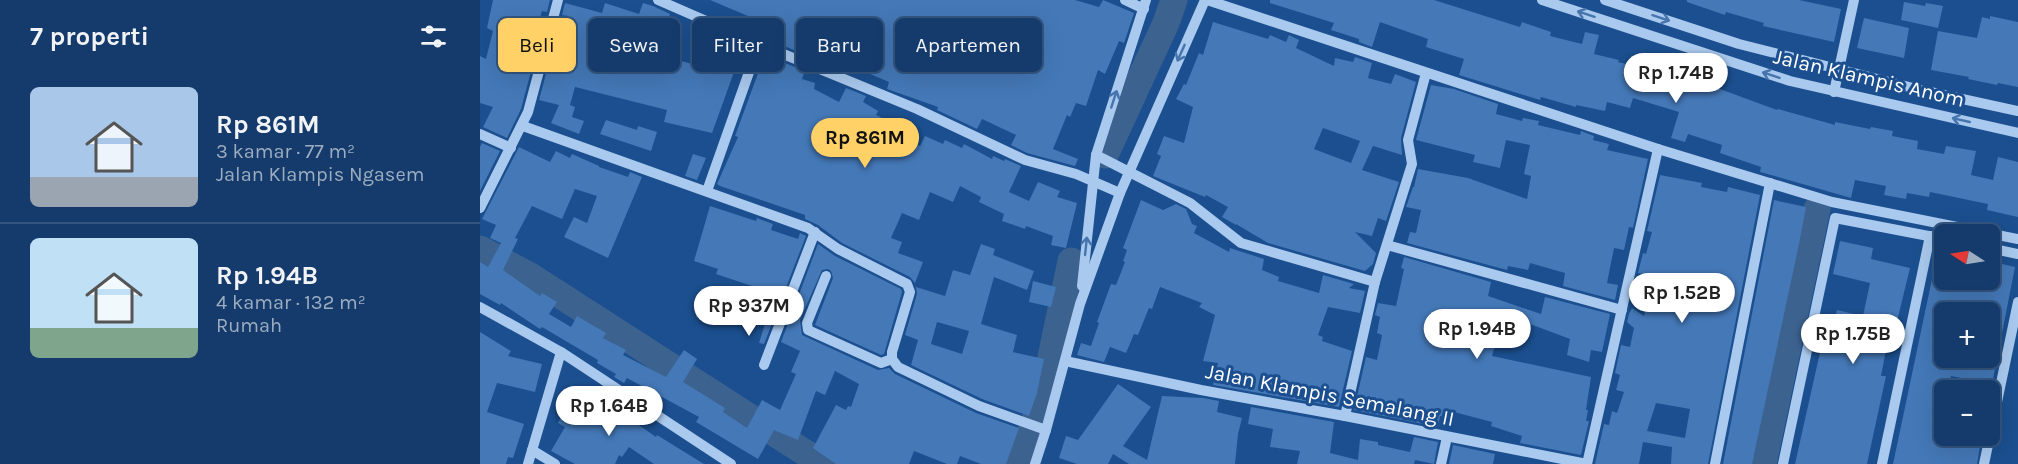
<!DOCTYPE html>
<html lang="id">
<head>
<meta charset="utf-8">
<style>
	body { margin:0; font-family:Karla,sans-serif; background:#214673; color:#f1f3f6; height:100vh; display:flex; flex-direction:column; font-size:22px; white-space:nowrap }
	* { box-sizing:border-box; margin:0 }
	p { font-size:20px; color:#9dadc1 }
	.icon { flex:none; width:33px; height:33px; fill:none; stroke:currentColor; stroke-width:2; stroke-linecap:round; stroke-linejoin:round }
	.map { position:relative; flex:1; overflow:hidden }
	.details { display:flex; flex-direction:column; background:#143b6b; width:480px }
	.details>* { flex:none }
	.hud { position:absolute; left:18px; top:18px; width:570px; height:54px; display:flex; gap:12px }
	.needle { width:39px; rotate:282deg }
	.buttons { position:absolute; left:1454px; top:224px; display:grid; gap:12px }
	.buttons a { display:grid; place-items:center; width:66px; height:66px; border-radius:9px; background:#143b6b; box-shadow:0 6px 24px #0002,0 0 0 2px #33557e; font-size:30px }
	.price { position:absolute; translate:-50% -51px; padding:0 14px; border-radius:21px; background:#fff; color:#222; font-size:20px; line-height:39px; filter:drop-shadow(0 2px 3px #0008) }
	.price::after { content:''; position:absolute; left:50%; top:36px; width:18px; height:14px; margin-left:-9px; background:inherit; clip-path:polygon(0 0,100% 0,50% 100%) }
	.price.active { background:#ffd166; color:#111 }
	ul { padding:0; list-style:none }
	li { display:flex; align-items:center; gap:18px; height:150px; padding:0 30px }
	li+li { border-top:2px solid #33557e }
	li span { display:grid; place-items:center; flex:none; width:168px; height:120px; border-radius:9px; color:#555 }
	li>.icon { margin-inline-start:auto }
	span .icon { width:72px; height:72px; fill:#fffc; stroke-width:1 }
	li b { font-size:26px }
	h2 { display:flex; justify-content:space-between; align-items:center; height:72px; padding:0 30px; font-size:26px }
	.tag { padding:0 21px; border-radius:9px; background:#143b6b; box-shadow:0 6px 24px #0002,0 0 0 2px #33557e; font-size:21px; line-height:54px }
	.tag.active { background:#ffd166; color:#111 }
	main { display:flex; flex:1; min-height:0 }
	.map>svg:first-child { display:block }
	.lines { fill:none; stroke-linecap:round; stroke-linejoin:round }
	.river { stroke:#3c6290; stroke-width:27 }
	.building { fill:#4478b7; fill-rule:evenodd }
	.minor { stroke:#a9c9ee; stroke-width:10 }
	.oneway { stroke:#4674ac }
	.labels { text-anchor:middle; stroke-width:6; stroke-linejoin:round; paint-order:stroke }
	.street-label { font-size:21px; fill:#fff; stroke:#1b4f8f }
</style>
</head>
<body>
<main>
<section class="details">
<h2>7 properti<svg class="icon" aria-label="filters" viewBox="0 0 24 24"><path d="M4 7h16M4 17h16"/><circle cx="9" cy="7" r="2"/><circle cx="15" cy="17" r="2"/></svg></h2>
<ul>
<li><span style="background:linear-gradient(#a9c7e8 75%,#9aa5b1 0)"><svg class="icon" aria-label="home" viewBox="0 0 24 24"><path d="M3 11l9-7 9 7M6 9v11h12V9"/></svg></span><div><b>Rp 861M</b><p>3 kamar · 77 m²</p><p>Jalan Klampis Ngasem</p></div></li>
<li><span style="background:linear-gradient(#bfe0f5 75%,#7fa58c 0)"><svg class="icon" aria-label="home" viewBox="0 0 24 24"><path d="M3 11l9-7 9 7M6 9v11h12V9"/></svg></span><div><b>Rp 1.94B</b><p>4 kamar · 132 m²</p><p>Rumah</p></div></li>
</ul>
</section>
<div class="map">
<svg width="1538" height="464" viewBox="0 0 1538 464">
	<rect width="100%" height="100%" fill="#1b4f8f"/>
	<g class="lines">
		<g class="river">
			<polyline points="625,155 686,23 694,0"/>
			<polyline points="0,249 52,277 324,452 346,464"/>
			<polyline points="538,464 553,426 564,391 591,261"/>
			<polyline points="1283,464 1337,209"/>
		</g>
	</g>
	<g class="building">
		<polygon points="13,0 70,0 67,12 62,11 54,39 59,41 41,109 27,138 3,127 13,107 0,103 0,56 6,59 13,31 7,28"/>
		<path d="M230 0H595L619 7 623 0 654 13 644 43 639 41 625 74 618 70 606 106 596 103 590 117 587 115 573 149 598 159 595 166 547 153 531 145 536 135 502 119 497 129 457 110 458 107 407 89 409 82 362 62 365 57 333 44 331 49 317 43 314 50 297 43 303 29 290 24V22L268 16ZM507 20 531 31 514 73 491 63 496 51 493 50Z"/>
		<polygon points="790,0 954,0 1040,27 1042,22 1071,32 1070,36 1102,44 1105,32 1119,35 1114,54 1139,60 1138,62 1167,69 1168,66 1210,78 1297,110 1298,109 1355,125 1355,122 1390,129 1391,127 1413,131 1412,136 1438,141 1437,149 1464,154 1466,146 1496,151 1491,175 1513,180 1518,157 1538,162 1538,217 1507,210 1508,204 1450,192 1449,197 1427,193 1426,199 1404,195 1406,186 1375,180 1371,198 1284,173 1280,172 1281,167 1240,153 1242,145 1208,134 1205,142 1191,138 1199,112 1153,98 1150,108 1127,102 1125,111 1096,105 1096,107 1061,97 1060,100 979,75 984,59 946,47 948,39 900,22 892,47 879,42 879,39 851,30 854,23 790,3"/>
		<polygon points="1207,0 1319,0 1361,9 1354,42 1283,26 1284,23 1246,12 1245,15 1207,2"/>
		<polygon points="1424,2 1445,6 1446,3 1463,6 1458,28 1421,20"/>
		<polygon points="85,3 122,13 125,3 159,14 163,3 173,6 190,14 183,34 200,40 193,59 220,66 232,39 244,44 245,40 263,47 232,133 184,122 187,110 95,87 90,105 95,107 92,117 104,121 99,134 71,123 79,105 59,100 74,44 79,46 88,16 82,15"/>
		<polygon points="1510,16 1538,22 1538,87 1518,83 1517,85 1488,79 1489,77 1451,70 1458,31 1497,38 1502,17 1510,19"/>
		<polygon points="1384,18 1429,28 1424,58 1377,48"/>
		<path d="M733 22 788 39 790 35 806 42 809 35 819 40 816 48 854 66 855 58 873 62 875 57 892 63 888 78 911 84 915 74 936 82 921 138 922 155 893 146 882 170 919 182 906 221 898 218 892 236 875 232 896 253 893 264 885 271 788 243 756 224V225L742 217 748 207 726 195 725 197 673 176 681 156 677 154 684 136 704 143 713 107 696 99 704 84 706 85 719 53 723 55ZM843 128 880 141 871 163 834 149Z"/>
		<polygon points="284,57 291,60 292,58 325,71 322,79 335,83 334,89 359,102 366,88 386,96 383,102 398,111 396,115 421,127 417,135 440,146 445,136 463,144 465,140 482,148 484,144 512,159 513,156 524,161 525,159 541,166 529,192 549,201 558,182 580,191 577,197 597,203 586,248 571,245 573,236 546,226 545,229 522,221 524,214 499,202 501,197 480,186 473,202 450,192 439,220 422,213 411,238 422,242 418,253 443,262 435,283 430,277 362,243 338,225 325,219 325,215 240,186 237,184 258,137 255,136"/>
		<polygon points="951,85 974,89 1018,104 1016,114 1042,121 1043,118 1059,121 1058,125 1100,135 1101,131 1114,136 1113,140 1129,144 1127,150 1168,159 1153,228 1149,227 1144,250 1134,248 1127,283 1138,285 1135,300 1083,286 1085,273 1050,263 1048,270 1028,266 1027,270 927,243 930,232 936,233 941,210 926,207 933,187 934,187 938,169 988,178 1047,199 1051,176 1044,174 1050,145 1026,140 1020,168 993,162 995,155 936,140"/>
		<polygon points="126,120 157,130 158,126 177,132 171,151 120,134"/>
		<polygon points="2,143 20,151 0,191 0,147"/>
		<polygon points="39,147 70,162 76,151 90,158 92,154 119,166 119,167 148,177 150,172 162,177 128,258 84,237 94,217 107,223 117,196 95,189 82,219 52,206 35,238 38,239 23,270 60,296 62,293 77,302 69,314 91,327 97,316 126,333 123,338 146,350 143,355 186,377 204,350 217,359 203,382 245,408 243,412 267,428 282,400 300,410 316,374 311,372 320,351 301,342 338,244 355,256 421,289 422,292 404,354 401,355 335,325 353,278 351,271 348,269 342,270 320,320 322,335 398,370 409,368 415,374 496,413 539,428 526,464 501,464 480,456 477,464 467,464 434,451 429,464 356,464 333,448 356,405 366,410 368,406 371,407 379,384 355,371 345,395 336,391 318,440 294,430 278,459 216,422 219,417 147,378 144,383 134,377 136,374 117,363 118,360 62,327 60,329 21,303 20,305 0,294 0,262 8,267 21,243 10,238 16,225 2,219"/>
		<polygon points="213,154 226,158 217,180 205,176"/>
		<path d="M1180 175 1222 183 1221 187 1247 192 1248 187 1280 195 1228 464H1191L1192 447 1163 442 1159 464H1115L1124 424 1129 425 1132 411 1137 413 1144 392 1136 390 1140 375 1135 373 1141 345 1150 347 1154 328 1147 322 1149 314 1152 308 1164 316 1173 276 1158 273 1163 253 1166 254 1172 232 1167 231ZM1176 403 1210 409 1205 438 1167 431Z"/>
		<polygon points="661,200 683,210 696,204 706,209 712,224 717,226 714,233 749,252 750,248 784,259 782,270 799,277 798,281 839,293 843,275 874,284 869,288 885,291 880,313 848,307 838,335 843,337 842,341 872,351 859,407 733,385 738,363 723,361 735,315 719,307 722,303 680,287 672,309 669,308 658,335 654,334 646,353 630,347 624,362 597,355 601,343 611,346 619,323 617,322 631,284 636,285 645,262 643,261 647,250 643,248"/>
		<polygon points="1294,200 1326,207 1319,244 1272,464 1243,464"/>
		<polygon points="230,206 276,221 277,218 293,224 291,230 318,239 320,233 326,236 284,344 279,343 289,311 272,305 276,296 273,295 275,287 236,274 238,269 214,261"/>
		<polygon points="1360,241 1393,248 1391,259 1430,268 1411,346 1407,345 1401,376 1406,376 1387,464 1315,464 1343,339 1350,341 1357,310 1383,316 1390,283 1353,274"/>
		<path d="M501 244 515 249 513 255 554 271 547 290 514 277 501 324 537 335 533 352 564 359 557 393 549 416 502 399 431 365 438 340 425 335 437 294 436 287 465 296 473 270 490 275ZM457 322 489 331 482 354 451 344Z"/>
		<polygon points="924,257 1011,282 1008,296 1061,314 1065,297 1130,314 1122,352 1111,350 1109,362 1087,355 1090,339 1042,321 1036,338 1019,332 1012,356 1111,377 1106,410 1108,410 1106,421 1109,421 1101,455 1040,443 1042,436 1011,426 1012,422 974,412 973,419 960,416 958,427 874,410 886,357 897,360 902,335 897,333 900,317 895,315 898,303 916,306 924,269 921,268"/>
		<path d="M1509 261 1535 267 1512 384 1471 376 1468 390H1464V411L1459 435H1502L1497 464H1413L1452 279 1499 289 1501 279H1509ZM1464 312H1509V357H1464Z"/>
		<polygon points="553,281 576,287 571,307 549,302"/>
		<polygon points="219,306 235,310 232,321 216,317"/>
		<polygon points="0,332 31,351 28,356 62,364 55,392 17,383 7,412 44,424 33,458 28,457 26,464 0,464"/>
		<polygon points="638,384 671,407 643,446 667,460 682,396 723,398 739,401 737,412 762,418 758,434 755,464 649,464 633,454 628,464 597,464 579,458 586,436 598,440"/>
		<polygon points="94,391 156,423 176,437 177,435 224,464 174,464 149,447 142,457 139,455 135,464 95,464 71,451 85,427 78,423"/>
		<polygon points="771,407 854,422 850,453 878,460 880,439 898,442 898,445 930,452 934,437 958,442 954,464 935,460 934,464 817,464 820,451 790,447 793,429 768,424"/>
		<polygon points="973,445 1015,454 1013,464 969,464"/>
	</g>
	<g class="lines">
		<g class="minor">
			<polyline points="178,0 279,44 437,109 545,160 596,174 640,193"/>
			<polyline points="645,0 664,9"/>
			<polyline points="727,0 1178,149 1352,202 1538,239"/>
			<polyline points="1062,0 1310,81 1538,133"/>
			<polyline points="1125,0 1259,44 1441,90 1538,111"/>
			<polyline points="1354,92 1374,0"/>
			<polyline points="43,126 328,228 358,249 427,284 430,292 412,352 412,359 418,367 499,406 566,430"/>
			<polyline points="0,134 31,148"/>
			<polyline points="616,155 710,203 761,243 895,282"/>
			<polyline points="227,191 279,44"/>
			<polyline points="0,208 48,112 78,0"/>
			<polyline points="907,245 1142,310"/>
			<polyline points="1509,248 1538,254"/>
			<polyline points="346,276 327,323 328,330 401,363 412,359"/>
			<polyline points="602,286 616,155 666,0"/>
			<polyline points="0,307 81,352 251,464"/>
			<polyline points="585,361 721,390 865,416 1107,464 1178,149"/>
			<polyline points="284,365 335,232"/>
			<polyline points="865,416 895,282 932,164 928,140 946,73"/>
			<polyline points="52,450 75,464"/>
			<polyline points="48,464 81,352"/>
			<polyline points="555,464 566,430 600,304 640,193 725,0"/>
			<polyline points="961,464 967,437"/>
			<polyline points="1235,464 1290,183"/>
			<polyline points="1303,464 1355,218 1464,239"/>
			<polyline points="1402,464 1450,236"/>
			<polyline points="1504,464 1538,302"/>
		</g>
	</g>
	<defs><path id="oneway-shaft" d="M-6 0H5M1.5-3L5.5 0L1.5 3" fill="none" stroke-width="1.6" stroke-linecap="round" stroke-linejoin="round" transform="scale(1.5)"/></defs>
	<g class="oneway">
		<use href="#oneway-shaft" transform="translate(1106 14) rotate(-162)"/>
		<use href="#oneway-shaft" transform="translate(1181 18) rotate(18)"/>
		<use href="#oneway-shaft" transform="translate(701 53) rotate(114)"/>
		<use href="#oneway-shaft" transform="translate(1291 75) rotate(-162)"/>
		<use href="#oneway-shaft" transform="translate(634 99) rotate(-72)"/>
		<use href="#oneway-shaft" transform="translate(1481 120) rotate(-167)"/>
		<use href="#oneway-shaft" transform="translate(606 246) rotate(-84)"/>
	</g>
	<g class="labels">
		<g class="street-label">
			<text transform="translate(1389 78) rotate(13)" y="7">Jalan Klampis Anom</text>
			<text transform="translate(850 395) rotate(11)" y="7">Jalan Klampis Semalang II</text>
		</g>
	</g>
</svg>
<div class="buttons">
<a><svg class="needle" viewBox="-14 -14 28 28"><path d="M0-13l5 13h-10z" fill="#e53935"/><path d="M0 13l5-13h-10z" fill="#9dadc1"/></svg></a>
<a>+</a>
<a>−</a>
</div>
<b class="price" style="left:1196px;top:104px">Rp 1.74B</b>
<b class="price active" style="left:385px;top:169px">Rp 861M</b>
<b class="price" style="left:1202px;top:324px">Rp 1.52B</b>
<b class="price" style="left:269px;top:337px">Rp 937M</b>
<b class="price" style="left:997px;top:360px">Rp 1.94B</b>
<b class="price" style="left:1373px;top:365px">Rp 1.75B</b>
<b class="price" style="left:129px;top:437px">Rp 1.64B</b>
<div class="hud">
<a class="tag active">Beli</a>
<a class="tag">Sewa</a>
<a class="tag">Filter</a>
<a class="tag">Baru</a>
<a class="tag">Apartemen</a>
</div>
</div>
</main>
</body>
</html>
